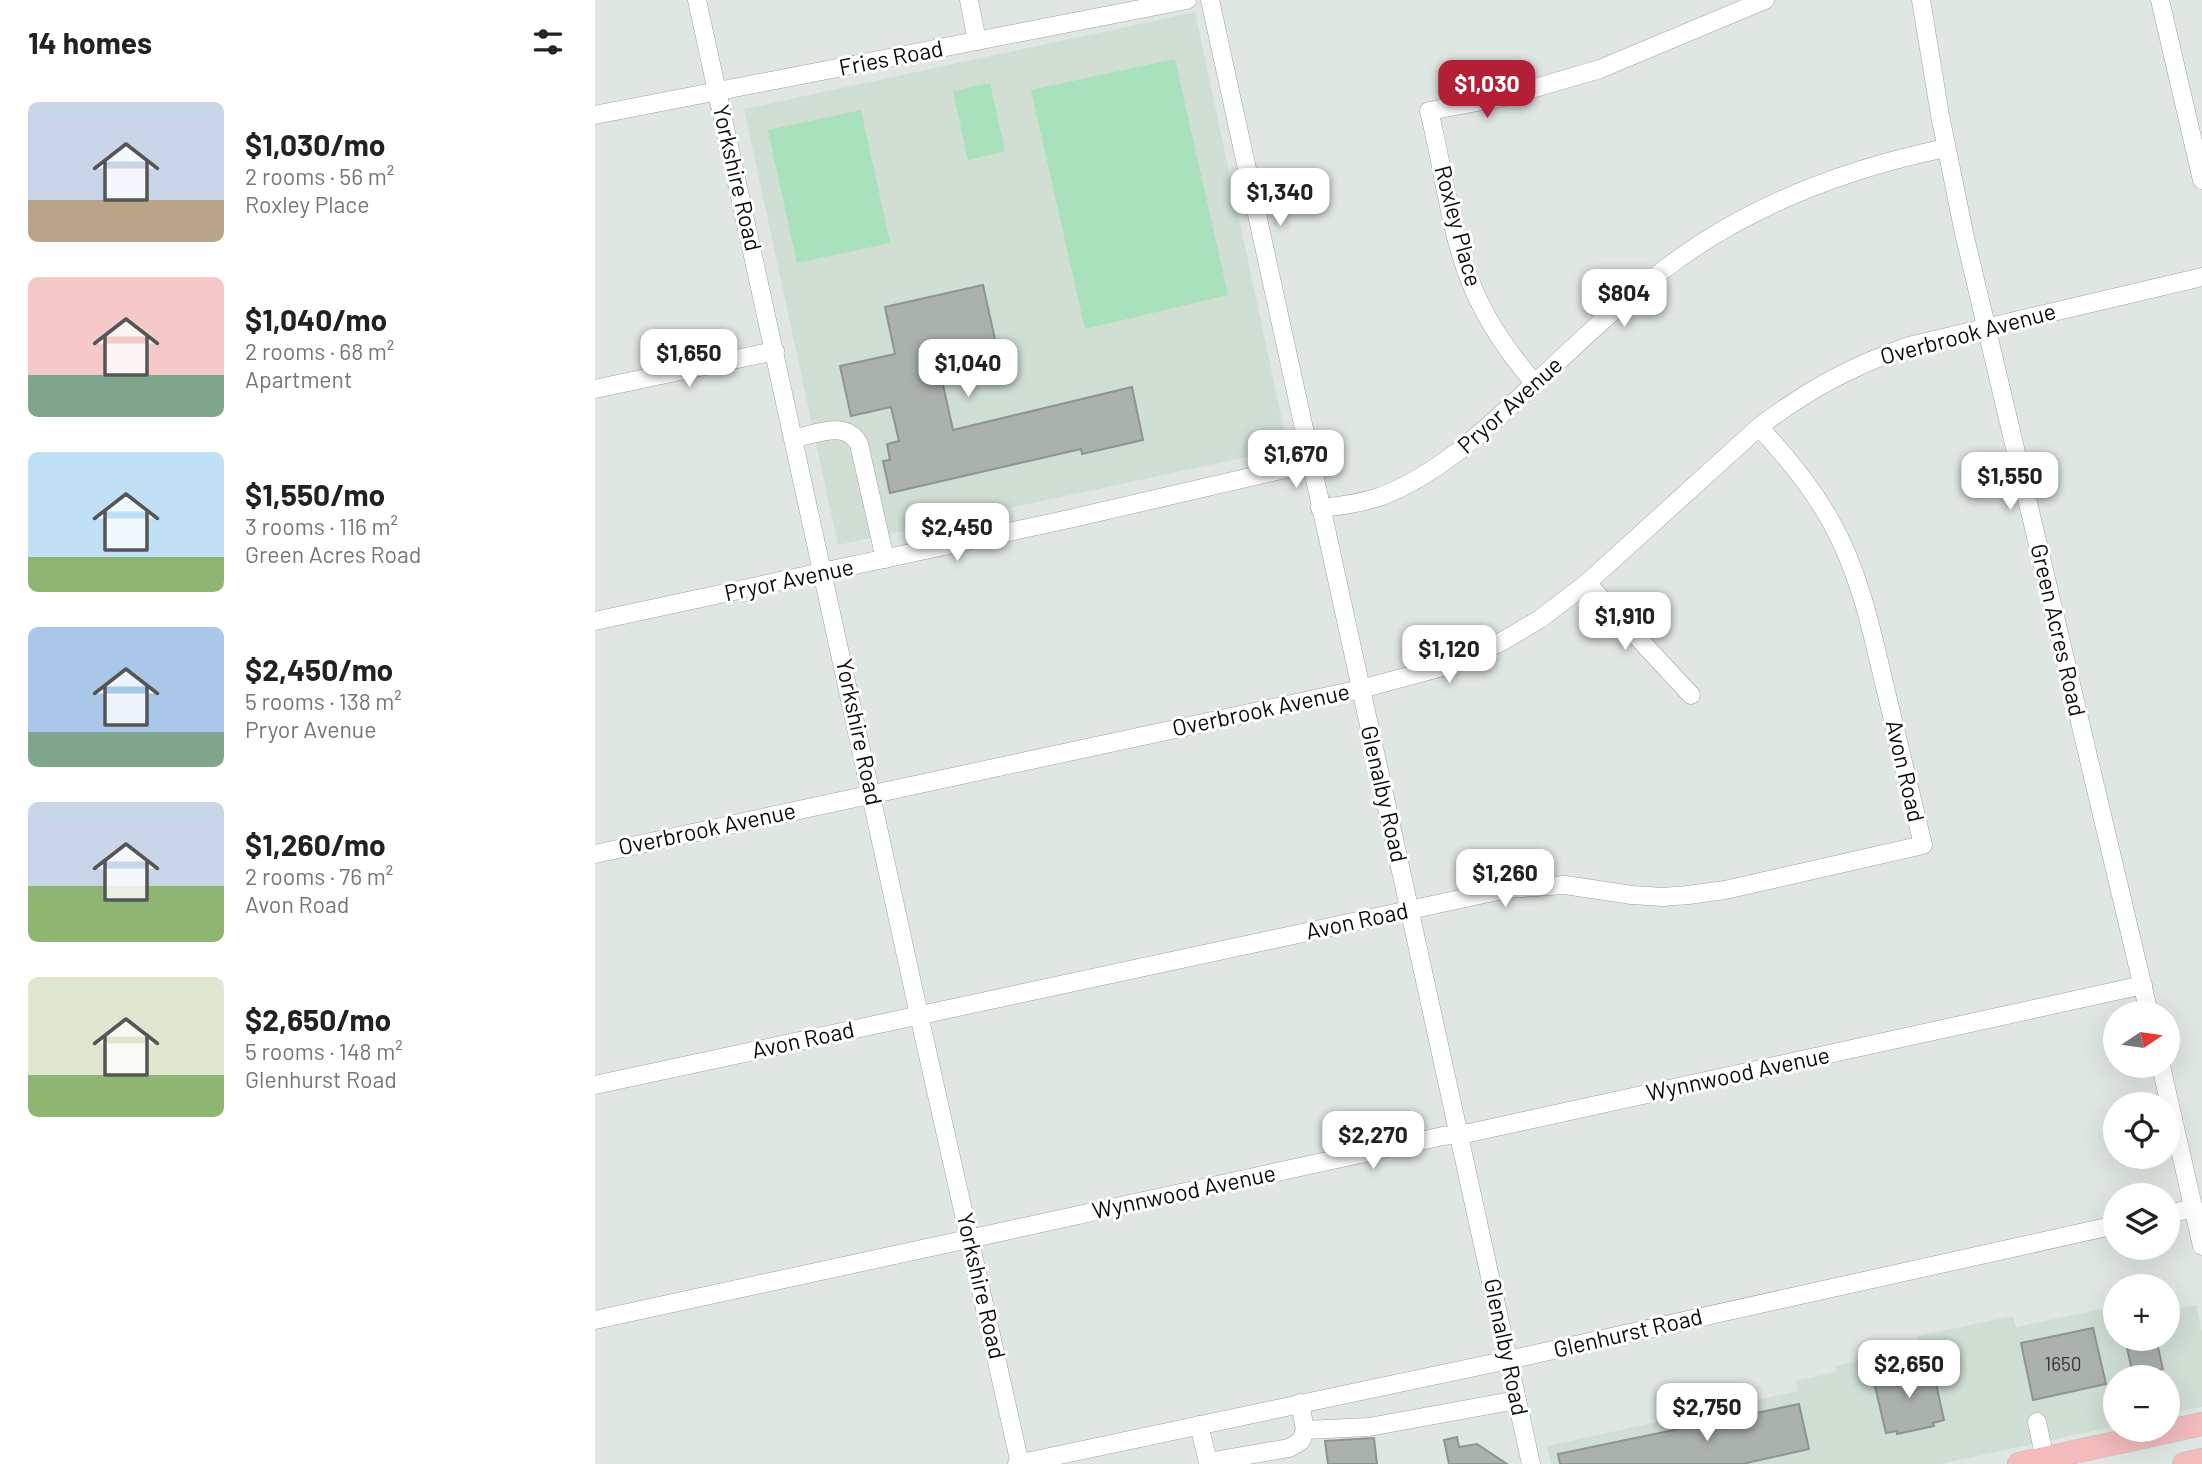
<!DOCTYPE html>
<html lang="en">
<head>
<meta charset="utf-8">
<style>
	body { margin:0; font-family:Barlow,sans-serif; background:#f6f6f6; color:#222; height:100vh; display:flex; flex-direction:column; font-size:26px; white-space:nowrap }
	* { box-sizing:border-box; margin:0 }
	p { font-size:23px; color:#767676 }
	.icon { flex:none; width:38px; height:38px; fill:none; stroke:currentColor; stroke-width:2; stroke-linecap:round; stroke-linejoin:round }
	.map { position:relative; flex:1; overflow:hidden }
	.panel { display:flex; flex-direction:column; background:#fff; width:595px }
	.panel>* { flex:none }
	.needle { width:46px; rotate:77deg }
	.buttons { position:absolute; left:1508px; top:1001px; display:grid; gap:14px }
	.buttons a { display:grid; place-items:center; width:77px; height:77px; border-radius:50%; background:#fff; box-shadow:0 7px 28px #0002; font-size:35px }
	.price { position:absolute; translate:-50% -60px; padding:0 16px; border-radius:14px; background:#fff; color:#222; font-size:23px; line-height:46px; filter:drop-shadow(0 2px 4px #0008) }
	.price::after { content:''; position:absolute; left:50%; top:42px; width:21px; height:16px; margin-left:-10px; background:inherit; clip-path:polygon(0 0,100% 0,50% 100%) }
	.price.selected { background:#b32036; color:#fff }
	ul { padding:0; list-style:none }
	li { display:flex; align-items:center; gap:21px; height:175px; padding:0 28px }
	li span { display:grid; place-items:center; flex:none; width:196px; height:140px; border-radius:10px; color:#555 }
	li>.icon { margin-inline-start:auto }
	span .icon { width:84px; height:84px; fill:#fffc; stroke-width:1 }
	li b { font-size:30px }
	h2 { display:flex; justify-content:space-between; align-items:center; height:84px; padding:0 28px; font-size:30px }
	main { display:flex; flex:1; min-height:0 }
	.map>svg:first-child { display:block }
	.built { fill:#d0ded4 }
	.green { fill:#a8e1bc }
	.building { fill:#abb2ad; stroke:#8e9490; stroke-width:2 }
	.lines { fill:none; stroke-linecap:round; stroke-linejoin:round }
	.minor-casing { stroke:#9da49f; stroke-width:19 }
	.major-casing { stroke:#bfc0c0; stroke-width:24 }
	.minor { stroke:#fff; stroke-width:18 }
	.major { stroke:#f2bbbc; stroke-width:23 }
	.labels { text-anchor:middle; stroke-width:6; stroke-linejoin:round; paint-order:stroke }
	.number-label { font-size:19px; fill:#323634 }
	.street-label { font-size:23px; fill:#0a0c0b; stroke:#fff }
</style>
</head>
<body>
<main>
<section class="panel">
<h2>14 homes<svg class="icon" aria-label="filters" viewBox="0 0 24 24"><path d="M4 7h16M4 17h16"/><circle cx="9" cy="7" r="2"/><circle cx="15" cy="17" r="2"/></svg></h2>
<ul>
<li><span style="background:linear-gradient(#c9d6e8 70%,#b9a48a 0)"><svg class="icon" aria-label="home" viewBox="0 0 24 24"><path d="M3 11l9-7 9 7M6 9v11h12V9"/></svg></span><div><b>$1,030/mo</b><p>2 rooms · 56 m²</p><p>Roxley Place</p></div></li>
<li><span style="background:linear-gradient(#f6c9c9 70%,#7fa58c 0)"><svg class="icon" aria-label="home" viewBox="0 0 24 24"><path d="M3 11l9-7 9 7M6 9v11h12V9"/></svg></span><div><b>$1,040/mo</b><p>2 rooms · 68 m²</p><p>Apartment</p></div></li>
<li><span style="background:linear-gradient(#bfe0f5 75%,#8fb573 0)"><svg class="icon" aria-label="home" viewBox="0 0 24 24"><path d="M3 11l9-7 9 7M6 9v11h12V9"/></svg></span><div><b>$1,550/mo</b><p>3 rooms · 116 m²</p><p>Green Acres Road</p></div></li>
<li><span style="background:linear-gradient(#a9c7e8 75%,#7fa58c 0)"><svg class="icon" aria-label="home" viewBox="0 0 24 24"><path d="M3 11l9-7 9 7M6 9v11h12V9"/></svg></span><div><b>$2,450/mo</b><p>5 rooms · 138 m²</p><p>Pryor Avenue</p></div></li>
<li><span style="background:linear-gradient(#c9d6e8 60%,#8fb573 0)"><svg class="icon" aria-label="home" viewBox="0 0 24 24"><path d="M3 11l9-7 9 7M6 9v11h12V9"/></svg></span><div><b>$1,260/mo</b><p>2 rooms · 76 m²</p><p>Avon Road</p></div></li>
<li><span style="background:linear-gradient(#dfe7d0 70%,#8fb573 0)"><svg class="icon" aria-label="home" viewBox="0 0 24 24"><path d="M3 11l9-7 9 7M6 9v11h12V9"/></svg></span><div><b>$2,650/mo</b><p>5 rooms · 148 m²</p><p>Glenhurst Road</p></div></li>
</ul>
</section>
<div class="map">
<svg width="1607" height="1464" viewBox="0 0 1607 1464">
	<rect width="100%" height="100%" fill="#e0e7e2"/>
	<g class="built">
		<polygon points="600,12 693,448 243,545 149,109"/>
		<polygon points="1601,1305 1607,1332 1607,1407 1573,1414 1573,1377 1521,1377 1521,1426 1346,1464 956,1464 952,1446 1203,1391 1201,1381 1241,1372 1240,1366 1324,1348 1322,1336 1418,1316 1421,1327 1507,1309 1511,1325 1521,1323 1521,1339 1573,1339 1573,1311"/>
	</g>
	<g class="green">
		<polygon points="580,59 633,295 490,329 436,90"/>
		<polygon points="395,83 410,151 373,160 358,91"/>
		<polygon points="266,110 295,243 202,263 173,130"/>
	</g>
	<g class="building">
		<polygon points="388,285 405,362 369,370 367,362 344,367 358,430 537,387 548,440 487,454 486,449 295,493 288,461 295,460 292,444 304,441 296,407 256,416 245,366 300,354 290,307"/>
		<polygon points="1498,1328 1511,1384 1438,1400 1426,1343"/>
		<polygon points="1530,1339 1561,1339 1568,1369 1538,1375"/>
		<polygon points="1337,1365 1349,1420 1338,1423 1339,1426 1302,1434 1302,1431 1291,1433 1278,1378"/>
		<polygon points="1204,1404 1214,1449 1147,1464 965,1464 963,1454"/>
		<polygon points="862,1437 864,1447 882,1444 912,1464 854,1464 849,1440"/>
		<polygon points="779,1438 782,1464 733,1464 730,1441"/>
	</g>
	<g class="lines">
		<defs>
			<g id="minor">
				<polyline points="102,0 324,1015 425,1464"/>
				<polyline points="374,0 382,41"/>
				<polyline points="615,0 936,1464"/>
				<polyline points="1326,0 1345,115 1369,233 1554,1013"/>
				<polyline points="1565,0 1607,180"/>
				<polyline points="0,115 592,0"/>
				<path d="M940 384C917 357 898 331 883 299 855 241 850 173 834 111L909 97 1005 69 1170 0"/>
				<polyline points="0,389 180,351"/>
				<path d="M200 438C222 434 251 420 264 444L290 559"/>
				<path d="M725 508C746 506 767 503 787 496 841 475 883 436 924 398 972 354 1019 307 1071 268 1154 205 1249 169 1351 148"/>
				<polyline points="992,583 1096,695"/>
				<polyline points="0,621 474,519 716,463"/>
				<path d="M0 854 766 689 851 666 906 642 945 619 992 583 1164 427C1212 390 1257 366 1314 346L1607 277"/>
				<polyline points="1566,1066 1607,1246"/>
				<path d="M0 1085 912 889 970 885 1037 895 1068 897 1093 895 1130 890 1328 845C1315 791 1302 737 1289 683 1276 627 1264 571 1235 520 1216 486 1191 456 1164 427"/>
				<polyline points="1573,1214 1599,1208"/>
				<polyline points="0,1320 848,1136 874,1133 1548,985"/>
				<polyline points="1442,1422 1451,1464"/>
				<polyline points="604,1425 613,1462 694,1448 706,1441 710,1430 705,1403"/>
				<polyline points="710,1430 774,1427 922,1400"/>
				<polyline points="422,1464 913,1360 1521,1225"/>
			</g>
			<g id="major">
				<polyline points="1424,1464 1607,1424"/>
				<polyline points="1589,1464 1607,1460"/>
			</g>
		</defs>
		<use href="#minor" class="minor-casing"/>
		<use href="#major" class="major-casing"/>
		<use href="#minor" class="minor"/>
		<use href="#major" class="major"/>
	</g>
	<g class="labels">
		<g class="number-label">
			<text x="1468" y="1371">1650</text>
		</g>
		<g class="street-label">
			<text transform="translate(296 58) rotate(-11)" y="8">Fries Road</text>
			<text transform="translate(142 178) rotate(77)" y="8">Yorkshire Road</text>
			<text transform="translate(863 226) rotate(75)" y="8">Roxley Place</text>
			<text transform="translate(1373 334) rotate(-15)" y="8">Overbrook Avenue</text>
			<text transform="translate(915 405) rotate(-42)" y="8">Pryor Avenue</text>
			<text transform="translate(194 580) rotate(-12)" y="8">Pryor Avenue</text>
			<text transform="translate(1463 630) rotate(77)" y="8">Green Acres Road</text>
			<text transform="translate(666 710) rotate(-12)" y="8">Overbrook Avenue</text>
			<text transform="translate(264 732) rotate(78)" y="8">Yorkshire Road</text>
			<text transform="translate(1310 771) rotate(77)" y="8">Avon Road</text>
			<text transform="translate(789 794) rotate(77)" y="8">Glenalby Road</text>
			<text transform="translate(112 829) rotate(-12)" y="8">Overbrook Avenue</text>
			<text transform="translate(762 921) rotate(-12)" y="8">Avon Road</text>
			<text transform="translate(208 1040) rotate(-12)" y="8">Avon Road</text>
			<text transform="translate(1143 1074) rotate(-12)" y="8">Wynnwood Avenue</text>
			<text transform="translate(589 1192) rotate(-12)" y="8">Wynnwood Avenue</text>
			<text transform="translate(386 1286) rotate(77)" y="8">Yorkshire Road</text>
			<text transform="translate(1033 1333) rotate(-13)" y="8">Glenhurst Road</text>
			<text transform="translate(911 1347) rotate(78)" y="8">Glenalby Road</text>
		</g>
	</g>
</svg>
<div class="buttons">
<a><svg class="needle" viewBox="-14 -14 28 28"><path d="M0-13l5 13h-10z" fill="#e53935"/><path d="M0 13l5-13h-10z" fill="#767676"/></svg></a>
<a><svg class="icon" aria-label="locate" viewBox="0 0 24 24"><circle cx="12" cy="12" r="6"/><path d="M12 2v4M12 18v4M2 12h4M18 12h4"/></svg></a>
<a><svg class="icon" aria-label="layers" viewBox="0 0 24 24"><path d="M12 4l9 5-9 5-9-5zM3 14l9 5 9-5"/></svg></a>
<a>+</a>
<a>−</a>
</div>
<b class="price selected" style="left:892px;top:120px">$1,030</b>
<b class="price" style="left:685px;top:228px">$1,340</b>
<b class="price" style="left:1029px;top:329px">$804</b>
<b class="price" style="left:94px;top:389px">$1,650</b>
<b class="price" style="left:373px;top:399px">$1,040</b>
<b class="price" style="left:701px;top:490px">$1,670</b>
<b class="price" style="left:1415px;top:512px">$1,550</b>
<b class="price" style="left:362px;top:563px">$2,450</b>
<b class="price" style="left:1030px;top:652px">$1,910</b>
<b class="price" style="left:854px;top:685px">$1,120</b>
<b class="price" style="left:910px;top:909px">$1,260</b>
<b class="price" style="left:778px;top:1171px">$2,270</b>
<b class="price" style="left:1314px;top:1400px">$2,650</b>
<b class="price" style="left:1112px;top:1443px">$2,750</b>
</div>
</main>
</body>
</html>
